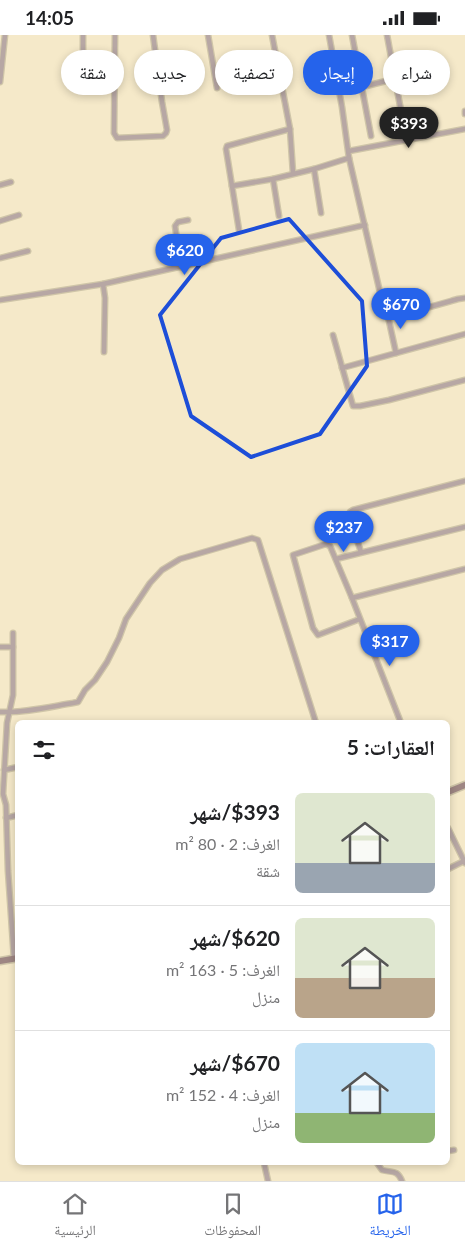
<!DOCTYPE html>
<html lang="ar">
<head>
<meta charset="utf-8">
<style>
	body { margin:0; font-family:Lato,"Noto Naskh Arabic",sans-serif; background:#f6f6f6; color:#202124; direction:rtl; height:100vh; display:flex; flex-direction:column; font-size:19px; white-space:nowrap }
	* { box-sizing:border-box; margin:0 }
	p { font-size:16px; color:#757577 }
	.icon { flex:none; width:28px; height:28px; fill:none; stroke:currentColor; stroke-width:2; stroke-linecap:round; stroke-linejoin:round }
	.map { position:relative; flex:1; overflow:hidden; direction:ltr }
	.sheet { position:absolute; left:15px; top:685px; width:435px; height:445px; display:flex; flex-direction:column; background:#fff; border-radius:8px; box-shadow:0 2px 8px #0003; direction:rtl }
	.sheet>* { flex:none }
	.top-card { position:absolute; left:15px; top:15px; width:435px; height:45px; direction:rtl; display:flex; gap:10px }
	.price { position:absolute; translate:-50% -42px; padding:0 11px; border-radius:18px; background:#2563eb; color:#fff; font-size:16px; line-height:32px; filter:drop-shadow(0 1px 2px #0008) }
	.price::after { content:''; position:absolute; left:50%; top:30px; width:15px; height:11px; margin-left:-8px; background:inherit; clip-path:polygon(0 0,100% 0,50% 100%) }
	.price.current { background:#222; color:#fff }
	ul { padding:0; list-style:none }
	li { display:flex; align-items:center; gap:15px; height:125px; padding:0 15px }
	li+li { border-top:1px solid #e0e0e0 }
	li span { display:grid; place-items:center; flex:none; width:140px; height:100px; border-radius:8px; color:#555 }
	li>.icon { margin-inline-start:auto }
	span .icon { width:60px; height:60px; fill:#fffc; stroke-width:1 }
	li b { font-size:21px }
	h2 { display:flex; justify-content:space-between; align-items:center; height:60px; padding:0 15px; font-size:21px }
	.tag { padding:0 18px; border-radius:22px; background:#fff; box-shadow:0 2px 8px #0003; font-size:18px; line-height:45px }
	.tag.current { background:#2563eb; color:#fff }
	.status { display:flex; justify-content:space-between; align-items:center; height:35px; padding:0 25px; background:#fff; direction:ltr }
	.status svg { height:14px; fill:currentColor }
	.dock { display:flex; justify-content:space-around; align-items:center; height:70px; border-top:1px solid #e0e0e0; background:#fff; font-size:14px; color:#757577 }
	.dock a { display:grid; justify-items:center; gap:2px }
	.dock .current { color:#2563eb }
	.map>svg:first-child { display:block }
	.lines { fill:none; stroke-linecap:round; stroke-linejoin:round }
	.street-casing { stroke:#cfc5a8; stroke-width:7 }
	.secondary-casing { stroke:#cfc5a8; stroke-width:9 }
	.street { stroke:#b7a7a4; stroke-width:4.5 }
	.secondary { stroke:#9e8683; stroke-width:6 }
	.marked { fill:none; stroke:#1d4ed8; stroke-width:4; stroke-linejoin:round }
</style>
</head>
<body>
<div class="status"><b>14:05</b><svg viewBox="0 0 49 12"><path d="M0 12V9h3v3zM5 12V6h3v6zM10 12V3h3v9zM15 12V0h3v12zM26 1h20v11H26zM47 4h2v5h-2z"/></svg></div>
<div class="map">
<svg width="465" height="1146" viewBox="0 0 465 1146">
	<rect width="100%" height="100%" fill="#f5e9c9"/>
	<g class="lines">
		<defs>
			<g id="street">
				<polyline points="115,0 114,98 117,103 163,101 166,98 167,95 162,67 153,0"/>
				<polyline points="208,0 217,53"/>
				<polyline points="272,0 290,94 293,138"/>
				<path d="M329 0 342 72 349 123 382 266C383 270 385 277 390 279 398 282 447 267 458 264L465 263"/>
				<polyline points="352,0 371,101"/>
				<polyline points="387,0 404,92"/>
				<polyline points="83,21 83,0"/>
				<polyline points="0,47 5,0"/>
				<polyline points="362,52 394,44"/>
				<polyline points="465,76 465,79"/>
				<polyline points="349,116 465,94"/>
				<polyline points="314,134 321,178"/>
				<polyline points="273,144 279,181"/>
				<polyline points="0,150 11,147"/>
				<polyline points="232,151 226,114 227,111 290,94"/>
				<polyline points="0,186 19,180"/>
				<polyline points="239,195 232,151 273,144 314,134 349,123"/>
				<polyline points="0,223 28,216"/>
				<polyline points="181,232 175,191 178,187 188,185"/>
				<polyline points="103,249 105,263 104,317"/>
				<polyline points="0,265 103,249 365,190"/>
				<polyline points="387,277 396,318"/>
				<polyline points="333,300 353,371 360,371 389,365 465,345"/>
				<polyline points="342,333 465,299"/>
				<polyline points="361,517 349,481 350,477 353,475 465,446"/>
				<polyline points="336,524 465,492"/>
				<polyline points="352,563 465,534"/>
				<polyline points="360,584 318,600 313,593 293,520 326,509 330,511 352,563 401,688"/>
				<polyline points="13,598 13,660 7,688 3,759 6,770 8,836 14,923"/>
				<polyline points="0,612 13,612"/>
				<path d="M0 677C24 678 49 672 73 668L78 667 85 655 95 645 107 627 119 603 126 584 150 548 162 535 180 524 252 503 258 505 259 508 316 688"/>
				<polyline points="4,735 18,732"/>
				<polyline points="6,783 18,780"/>
				<polyline points="448,793 465,828"/>
				<polyline points="448,834 464,826"/>
				<polyline points="448,1116 454,1115"/>
				<polyline points="264,1128 268,1146"/>
				<path d="M377 1128 382 1135C392 1138 397 1134 402 1146"/>
			</g>
			<g id="secondary">
				<polyline points="448,757 465,750"/>
				<polyline points="0,926 18,923"/>
			</g>
		</defs>
		<use href="#street" class="street-casing"/>
		<use href="#secondary" class="secondary-casing"/>
		<use href="#street" class="street"/>
		<use href="#secondary" class="secondary"/>
	</g>
	<path class="marked" d="M289 184 362 266 367 331 320 399 251 422 191 381 160 280 221 203Z"/>
</svg>
<b class="price current" style="left:409px;top:114px">$393</b>
<b class="price" style="left:185px;top:241px">$620</b>
<b class="price" style="left:401px;top:295px">$670</b>
<b class="price" style="left:344px;top:518px">$237</b>
<b class="price" style="left:390px;top:632px">$317</b>
<div class="top-card">
<a class="tag">شراء</a>
<a class="tag current">إيجار</a>
<a class="tag">تصفية</a>
<a class="tag">جديد</a>
<a class="tag">شقة</a>
</div>
<section class="sheet">
<h2>العقارات: 5<svg class="icon" aria-label="filters" viewBox="0 0 24 24"><path d="M4 7h16M4 17h16"/><circle cx="9" cy="7" r="2"/><circle cx="15" cy="17" r="2"/></svg></h2>
<ul>
<li><span style="background:linear-gradient(#dfe7d0 70%,#9aa5b1 0)"><svg class="icon" aria-label="home" viewBox="0 0 24 24"><path d="M3 11l9-7 9 7M6 9v11h12V9"/></svg></span><div><b>$393/شهر</b><p>الغرف: 2 · 80 m²</p><p>شقة</p></div></li>
<li><span style="background:linear-gradient(#dfe7d0 60%,#b9a48a 0)"><svg class="icon" aria-label="home" viewBox="0 0 24 24"><path d="M3 11l9-7 9 7M6 9v11h12V9"/></svg></span><div><b>$620/شهر</b><p>الغرف: 5 · 163 m²</p><p>منزل</p></div></li>
<li><span style="background:linear-gradient(#bfe0f5 70%,#8fb573 0)"><svg class="icon" aria-label="home" viewBox="0 0 24 24"><path d="M3 11l9-7 9 7M6 9v11h12V9"/></svg></span><div><b>$670/شهر</b><p>الغرف: 4 · 152 m²</p><p>منزل</p></div></li>
</ul>
</section>
</div>
<nav class="dock">
<a class="current"><svg class="icon" aria-label="map" viewBox="0 0 24 24"><path d="M3 6l6-2 6 2 6-2v14l-6 2-6-2-6 2zM9 4v14M15 6v14"/></svg>الخريطة</a>
<a><svg class="icon" aria-label="saved" viewBox="0 0 24 24"><path d="M7 4h10v16l-5-4-5 4z"/></svg>المحفوظات</a>
<a><svg class="icon" aria-label="home" viewBox="0 0 24 24"><path d="M3 11l9-7 9 7M6 9v11h12V9"/></svg>الرئيسية</a>
</nav>
</body>
</html>
